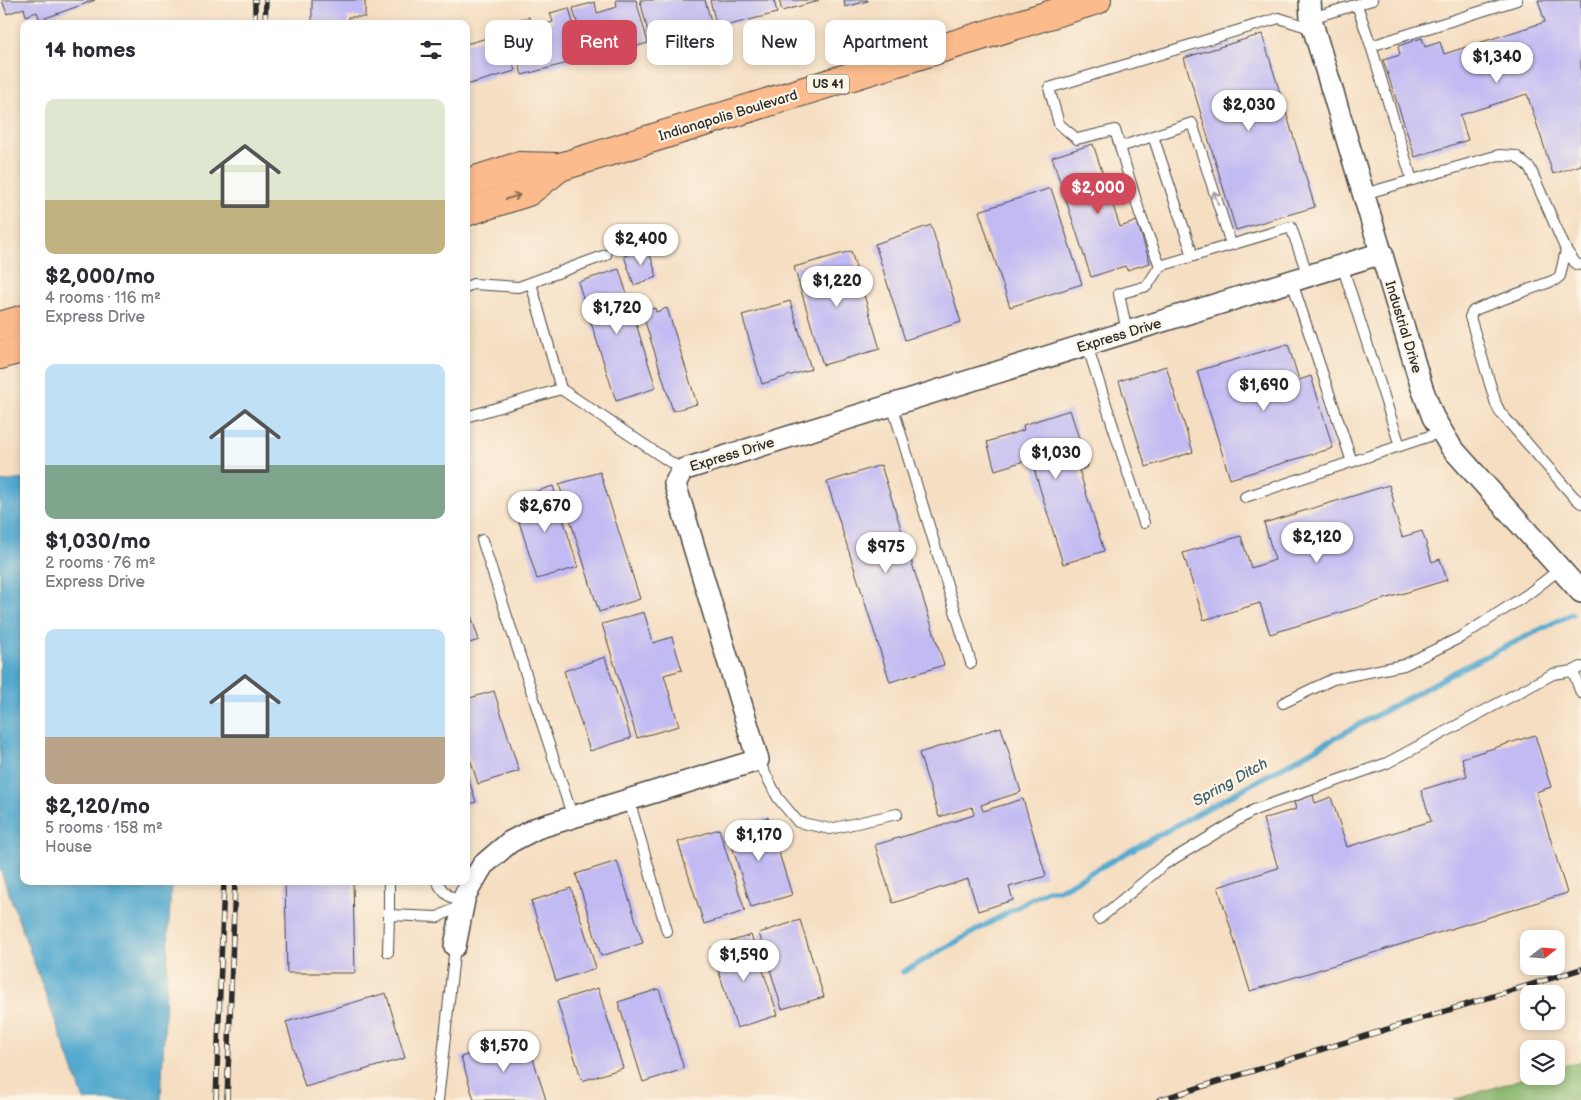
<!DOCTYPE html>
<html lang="en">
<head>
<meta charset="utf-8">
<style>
	body { margin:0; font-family:"Balsamiq Sans",sans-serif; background:#f2f2f3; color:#2b2b33; height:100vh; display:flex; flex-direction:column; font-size:19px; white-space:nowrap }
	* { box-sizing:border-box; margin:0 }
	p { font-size:16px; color:#7c7c81 }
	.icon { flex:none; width:28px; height:28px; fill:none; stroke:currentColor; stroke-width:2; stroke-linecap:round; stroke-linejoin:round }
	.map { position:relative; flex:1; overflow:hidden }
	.sheet { position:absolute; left:20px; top:20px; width:450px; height:865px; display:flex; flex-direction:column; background:#fff; border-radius:10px; box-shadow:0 2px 8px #0003 }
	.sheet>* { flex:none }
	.hud { position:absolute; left:485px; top:20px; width:475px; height:45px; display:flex; gap:10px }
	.needle { width:32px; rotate:73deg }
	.tools { position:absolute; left:1520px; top:930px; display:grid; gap:10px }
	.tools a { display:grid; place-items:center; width:45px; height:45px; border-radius:10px; background:#fff; box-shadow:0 2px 8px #0003; font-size:25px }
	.price { position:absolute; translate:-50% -42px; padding:0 11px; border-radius:18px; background:#fff; color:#222; font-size:16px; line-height:32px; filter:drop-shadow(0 1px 2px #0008) }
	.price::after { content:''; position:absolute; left:50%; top:30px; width:15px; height:11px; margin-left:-8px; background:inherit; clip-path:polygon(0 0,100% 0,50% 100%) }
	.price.on { background:#d1495b; color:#fff }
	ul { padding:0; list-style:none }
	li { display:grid; align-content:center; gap:10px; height:265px; padding:0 25px }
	li span { display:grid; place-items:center; height:155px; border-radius:10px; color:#555 }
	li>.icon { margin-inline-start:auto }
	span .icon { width:90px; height:90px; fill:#fffc; stroke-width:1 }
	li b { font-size:21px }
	h2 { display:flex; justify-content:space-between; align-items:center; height:60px; padding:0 25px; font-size:21px }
	.pill { padding:0 18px; border-radius:10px; background:#fff; box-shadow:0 2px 8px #0003; font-size:18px; line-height:45px }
	.pill.on { background:#d1495b; color:#fff }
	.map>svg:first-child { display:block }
	.forest { fill:#8cb971; stroke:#5c724e }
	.water { fill:#52a9cf; stroke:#3e6a7d }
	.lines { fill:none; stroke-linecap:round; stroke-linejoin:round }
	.stream { stroke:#52a9cf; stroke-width:5.5 }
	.building { fill:#c1baf3 }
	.service-casing { stroke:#494642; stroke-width:12 }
	.minor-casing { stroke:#494642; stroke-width:24 }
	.trunk-casing { stroke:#494642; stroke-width:30 }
	.service { stroke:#fff; stroke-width:10 }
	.minor { stroke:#fff; stroke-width:21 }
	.trunk { stroke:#fbbb8d; stroke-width:28 }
	.rail-casing { stroke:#2b2b2b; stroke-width:5.5 }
	.rail { stroke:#fcf5e5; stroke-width:4; stroke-dasharray:11; stroke-linecap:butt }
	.oneway { stroke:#896c57 }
	.oneway2 { stroke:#a0a0a0 }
	.labels { text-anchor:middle; stroke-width:4.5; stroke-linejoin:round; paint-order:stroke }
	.shield { fill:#fcf5e5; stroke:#6a6863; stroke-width:1 }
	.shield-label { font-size:12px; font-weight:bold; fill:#2b2b2b }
	.street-label { font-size:14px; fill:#2b2b2b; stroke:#fcf5e5 }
	.water-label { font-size:15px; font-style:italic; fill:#3b5d6d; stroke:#fcf5e5 }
</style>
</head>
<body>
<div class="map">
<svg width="1581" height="1100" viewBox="0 0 1581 1100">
	<rect width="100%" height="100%" fill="#fcf5e5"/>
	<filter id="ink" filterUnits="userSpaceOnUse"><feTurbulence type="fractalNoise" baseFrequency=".02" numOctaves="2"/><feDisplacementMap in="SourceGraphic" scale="10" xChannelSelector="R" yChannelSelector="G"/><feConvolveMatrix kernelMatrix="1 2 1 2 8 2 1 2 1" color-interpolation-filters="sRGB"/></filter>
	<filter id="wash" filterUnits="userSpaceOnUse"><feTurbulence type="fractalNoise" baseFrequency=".0096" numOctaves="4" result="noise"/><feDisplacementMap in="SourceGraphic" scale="20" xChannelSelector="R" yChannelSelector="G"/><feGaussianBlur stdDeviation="1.12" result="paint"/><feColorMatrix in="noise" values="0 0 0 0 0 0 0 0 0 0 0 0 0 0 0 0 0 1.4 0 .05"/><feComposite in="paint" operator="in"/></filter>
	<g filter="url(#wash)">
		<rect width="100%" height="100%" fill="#f5dec2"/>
		<polygon class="forest" points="1581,1061 1581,1100 1454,1100 1531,1076 1556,1076 1556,1068"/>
		<polygon class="water" points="24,479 24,881 171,881 161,1100 84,1100 0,869 0,482"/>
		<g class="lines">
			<polyline class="stream" points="903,972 1047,890 1059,890 1466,666 1572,614"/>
		</g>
		<g id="blocks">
			<g class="building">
				<polygon points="2,0 95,0 40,20 37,12 26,16 24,8 7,14"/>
				<polygon points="312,0 365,0 365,17 348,17 348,24 312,24"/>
				<polygon points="616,0 636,0 648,43 587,60 573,8 595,2 597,13 617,7"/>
				<polygon points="640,0 705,0 713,28 651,44"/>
				<polygon points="710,0 774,0 777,13 717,28"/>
				<polygon points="779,0 818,0 818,1 782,11"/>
				<polygon points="844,0 868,0 868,1 845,7"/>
				<polygon points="1538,0 1581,0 1581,165 1553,174 1527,94 1460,115 1468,140 1415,157 1383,60 1400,55 1398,46 1422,38 1425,47 1440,42 1444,54 1545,22"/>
				<polygon points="569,8 583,59 522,75 508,22 529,17 532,28 553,22 550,13"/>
				<polygon points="505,33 515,71 466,85 466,44"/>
				<polygon points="1262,34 1315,207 1236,230 1184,58"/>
				<polygon points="1093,144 1120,227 1137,221 1150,263 1127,270 1125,266 1091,277 1052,157"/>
				<polygon points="1051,188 1082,284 1010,307 979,211"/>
				<polygon points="931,225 961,322 905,340 875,244"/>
				<polygon points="648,248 657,277 634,285 624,256"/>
				<polygon points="851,251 880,349 823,365 794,267"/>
				<polygon points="619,269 656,388 616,401 578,282"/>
				<polygon points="790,301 811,369 762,384 742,315"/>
				<polygon points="655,308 656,312 667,308 697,404 673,411 642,312"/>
				<polygon points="1288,344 1299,380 1311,376 1333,448 1230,479 1197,371"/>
				<polygon points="1166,366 1193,452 1146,467 1119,381"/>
				<polygon points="1070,410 1088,467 1079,470 1104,551 1063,564 1031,459 995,470 987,442 1024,430 1023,425"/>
				<polygon points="881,465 944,665 890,682 827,482"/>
				<polygon points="600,472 640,599 599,612 559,484"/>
				<polygon points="1389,485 1394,502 1392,503 1402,537 1422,531 1432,562 1440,559 1447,580 1270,634 1260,603 1204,620 1183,553 1241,536 1251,568 1275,560 1264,523"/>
				<polygon points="553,486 578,567 537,579 512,499"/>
				<polygon points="466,601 479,640 466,644"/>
				<polygon points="644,612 653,643 672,637 682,670 664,675 679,726 637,738 602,624"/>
				<polygon points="605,657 631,738 590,751 564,671"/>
				<polygon points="494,691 519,771 478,784 466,746 466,699"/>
				<polygon points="1001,727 1021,792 981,805 983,811 1023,799 1046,876 1009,887 1013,900 978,911 968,879 893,903 875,845 974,815 972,807 939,817 919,753"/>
				<polygon points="1535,735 1551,787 1536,792 1567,893 1250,991 1218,887 1278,868 1263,819 1296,809 1294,802 1313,795 1315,803 1331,797 1347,847 1431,821 1421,790 1467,776 1462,758"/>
				<polygon points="466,771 476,802 466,805"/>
				<polygon points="768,817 792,895 751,907 727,829"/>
				<polygon points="719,829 745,911 704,924 678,842"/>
				<polygon points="617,861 643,943 601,956 576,874"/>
				<polygon points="285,881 353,881 355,973 287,973"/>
				<polygon points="571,888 596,968 556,981 531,901"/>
				<polygon points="800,920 824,997 782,1009 759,933"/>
				<polygon points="751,935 778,1015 737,1028 711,948"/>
				<polygon points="598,988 623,1068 582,1081 557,1001"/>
				<polygon points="659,989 684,1069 643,1082 618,1002"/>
				<polygon points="386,993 405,1058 305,1087 286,1022"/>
				<polygon points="526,1036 546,1100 474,1100 461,1057"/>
			</g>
		</g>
	</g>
	<g filter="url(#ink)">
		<use href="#blocks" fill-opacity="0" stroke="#494642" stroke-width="1"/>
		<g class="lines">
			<defs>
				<g id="service">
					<polyline points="1357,5 1371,46 1517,0"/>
					<polyline points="1311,18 1372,0"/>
					<polyline points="1371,46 1412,180"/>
					<polyline points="1153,136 1193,256"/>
					<polyline points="1120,147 1140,214 1160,266"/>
					<polyline points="1364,194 1499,155 1516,156 1530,168 1566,250 1576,264 1581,265"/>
					<polyline points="1231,244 1192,123 1120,147 1115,130 1077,139 1059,124 1049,88 1279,18 1313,29"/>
					<polyline points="1566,250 1560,276 1555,280 1482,307 1473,311 1470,317 1496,404 1500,412 1573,496 1581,503"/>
					<polyline points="1342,265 1400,446"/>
					<polyline points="1292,282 1352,462"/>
					<polyline points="531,283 561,389"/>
					<polyline points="466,287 473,284 519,287 606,255"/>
					<polyline points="1127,332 1119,294 1147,286 1160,266 1291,227 1308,276"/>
					<polyline points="1087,345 1144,523"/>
					<polyline points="892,405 971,663"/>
					<polyline points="466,417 561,389 682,470"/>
					<polyline points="1245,497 1442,432"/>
					<polyline points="482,540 573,818"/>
					<polyline points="1573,671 1581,693"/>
					<polyline points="1283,703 1333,679 1404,665 1461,637 1528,594 1560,569"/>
					<polyline points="758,760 778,798 798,822 830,829 897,814"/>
					<polyline points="629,800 667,931"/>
					<polyline points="389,881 389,915 438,917 463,904"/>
					<path d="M437 881C443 894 451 898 464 903"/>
					<polyline points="1099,919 1165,864 1254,810 1387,763 1553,674 1573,671 1581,667"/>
					<polyline points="388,952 389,915"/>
					<polyline points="438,1100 455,946"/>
				</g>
				<g id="minor">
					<polyline points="1310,0 1311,18 1314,30 1422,388 1433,417 1451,447 1581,592"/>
					<polyline points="455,946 465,895 483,865 510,842 537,828 758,760 675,484 682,470 1382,253"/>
				</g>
				<g id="trunk">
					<polyline points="466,183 519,166 560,167 1097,0"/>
					<polyline points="466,212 528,192 560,167"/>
					<polyline points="0,326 24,319"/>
					<polyline points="0,355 24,348"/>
				</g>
			</defs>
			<use href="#service" class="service-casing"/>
			<use href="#minor" class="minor-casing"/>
			<use href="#trunk" class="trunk-casing"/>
			<use href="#service" class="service"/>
			<use href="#minor" class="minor"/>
			<use href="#trunk" class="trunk"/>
			<defs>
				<g id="rail">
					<polyline points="255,24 255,0"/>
					<polyline points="265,24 266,0"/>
					<polyline points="216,1100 224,881"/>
					<polyline points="227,1100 235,881"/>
					<polyline points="1159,1100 1581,969"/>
				</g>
			</defs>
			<use href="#rail" class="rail-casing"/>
			<use href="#rail" class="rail"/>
		</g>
		<defs><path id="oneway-shaft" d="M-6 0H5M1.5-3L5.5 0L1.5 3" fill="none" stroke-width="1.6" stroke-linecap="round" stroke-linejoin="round" transform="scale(1.25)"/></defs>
		<use class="oneway" href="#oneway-shaft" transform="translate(513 197) rotate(-17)"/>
		<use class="oneway2" href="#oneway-shaft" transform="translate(1216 198) rotate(-108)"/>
	</g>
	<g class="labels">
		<rect class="shield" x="807" y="74.5" width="42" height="19" rx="4"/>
		<g class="shield-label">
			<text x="828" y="88">US 41</text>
		</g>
		<g class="street-label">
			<text transform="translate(728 115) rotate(-17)" y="5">Indianapolis Boulevard</text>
			<text transform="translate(1404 327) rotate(73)" y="5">Industrial Drive</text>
			<text transform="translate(1119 335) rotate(-17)" y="5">Express Drive</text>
			<text transform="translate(732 454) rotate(-17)" y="5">Express Drive</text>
		</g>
		<g class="water-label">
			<text transform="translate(1230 782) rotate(-29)" y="5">Spring Ditch</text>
		</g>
	</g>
</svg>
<div class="tools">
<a><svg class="needle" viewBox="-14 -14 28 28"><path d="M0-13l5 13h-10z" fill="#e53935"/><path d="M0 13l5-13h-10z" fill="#7c7c81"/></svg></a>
<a><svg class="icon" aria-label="locate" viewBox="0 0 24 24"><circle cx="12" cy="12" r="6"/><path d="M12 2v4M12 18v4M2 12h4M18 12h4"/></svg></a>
<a><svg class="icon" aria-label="layers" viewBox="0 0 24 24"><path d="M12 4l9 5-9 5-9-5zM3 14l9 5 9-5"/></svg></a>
</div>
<b class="price" style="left:1497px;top:84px">$1,340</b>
<b class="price" style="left:1249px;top:132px">$2,030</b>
<b class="price on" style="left:1098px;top:215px">$2,000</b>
<b class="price" style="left:641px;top:266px">$2,400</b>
<b class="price" style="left:837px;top:308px">$1,220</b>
<b class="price" style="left:617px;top:335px">$1,720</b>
<b class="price" style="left:1264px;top:412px">$1,690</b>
<b class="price" style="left:1056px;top:480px">$1,030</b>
<b class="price" style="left:545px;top:533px">$2,670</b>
<b class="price" style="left:1317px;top:564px">$2,120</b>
<b class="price" style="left:886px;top:574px">$975</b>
<b class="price" style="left:759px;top:862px">$1,170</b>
<b class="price" style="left:744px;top:982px">$1,590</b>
<b class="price" style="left:504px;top:1073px">$1,570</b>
<div class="hud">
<a class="pill">Buy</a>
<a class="pill on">Rent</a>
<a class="pill">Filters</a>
<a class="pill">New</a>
<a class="pill">Apartment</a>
</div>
<section class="sheet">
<h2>14 homes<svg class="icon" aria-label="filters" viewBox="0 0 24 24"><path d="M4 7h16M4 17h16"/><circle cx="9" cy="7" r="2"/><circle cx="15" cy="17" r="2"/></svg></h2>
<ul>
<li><span style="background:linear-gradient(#dfe7d0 65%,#c2b280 0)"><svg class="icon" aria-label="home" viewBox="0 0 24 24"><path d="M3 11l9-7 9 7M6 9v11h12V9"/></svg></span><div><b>$2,000/mo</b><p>4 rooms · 116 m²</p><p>Express Drive</p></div></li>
<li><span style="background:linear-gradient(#bfe0f5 65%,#7fa58c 0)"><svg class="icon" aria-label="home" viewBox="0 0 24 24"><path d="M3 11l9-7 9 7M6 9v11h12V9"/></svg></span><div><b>$1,030/mo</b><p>2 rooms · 76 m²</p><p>Express Drive</p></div></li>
<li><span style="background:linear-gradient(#bfe0f5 70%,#b9a48a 0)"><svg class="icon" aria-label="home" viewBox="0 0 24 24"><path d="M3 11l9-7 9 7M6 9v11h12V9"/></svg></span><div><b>$2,120/mo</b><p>5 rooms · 158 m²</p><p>House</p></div></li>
</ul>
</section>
</div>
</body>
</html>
